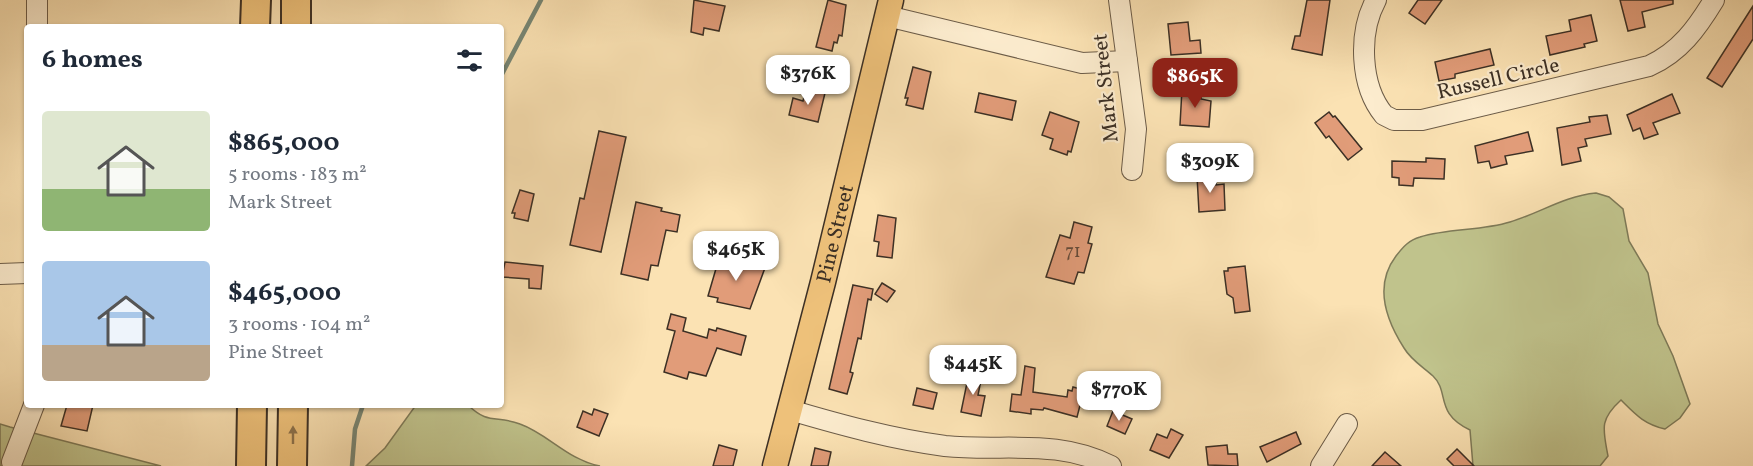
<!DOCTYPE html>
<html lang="en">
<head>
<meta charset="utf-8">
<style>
	body { margin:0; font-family:Vollkorn,serif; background:#f6f6f7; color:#1f2937; height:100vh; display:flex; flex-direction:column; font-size:22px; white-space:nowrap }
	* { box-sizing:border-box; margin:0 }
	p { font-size:20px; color:#747a83 }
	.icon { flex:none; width:33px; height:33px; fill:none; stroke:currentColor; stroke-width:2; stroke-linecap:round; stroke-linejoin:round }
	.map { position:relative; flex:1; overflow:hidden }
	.drawer { position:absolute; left:24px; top:24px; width:480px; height:384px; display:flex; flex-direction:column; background:#fff; border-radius:6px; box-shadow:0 2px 4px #0004 }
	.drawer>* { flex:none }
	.price { position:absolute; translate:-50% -51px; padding:0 14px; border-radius:12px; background:#fff; color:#222; font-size:20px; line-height:39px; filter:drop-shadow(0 2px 3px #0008) }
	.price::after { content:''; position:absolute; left:50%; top:36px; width:18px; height:14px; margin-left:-9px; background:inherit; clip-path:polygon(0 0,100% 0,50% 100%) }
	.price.selected { background:#8f2418; color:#fff }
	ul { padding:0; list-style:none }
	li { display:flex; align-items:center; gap:18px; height:150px; padding:0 18px }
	li span { display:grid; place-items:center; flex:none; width:168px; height:120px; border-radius:6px; color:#555 }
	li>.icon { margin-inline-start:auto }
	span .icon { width:72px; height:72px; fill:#fffc; stroke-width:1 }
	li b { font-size:26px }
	h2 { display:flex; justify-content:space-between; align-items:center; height:72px; padding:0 18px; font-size:26px }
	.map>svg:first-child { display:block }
	.green { fill:#c0c38c; stroke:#7e7a58; stroke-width:1.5 }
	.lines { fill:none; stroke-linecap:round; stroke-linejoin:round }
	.stream { stroke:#778674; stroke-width:4.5 }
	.building { fill:#e19c79; stroke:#3c3025; stroke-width:1.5 }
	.minor-casing { stroke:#6c5c48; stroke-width:22 }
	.major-casing { stroke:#3c3025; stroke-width:27 }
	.highway-casing { stroke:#3c3025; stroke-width:32 }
	.minor { stroke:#fcecce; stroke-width:20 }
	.major { stroke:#eec17a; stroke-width:24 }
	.highway { stroke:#eec17a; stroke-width:28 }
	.oneway { fill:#8c714b }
	.labels { text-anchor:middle; stroke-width:4.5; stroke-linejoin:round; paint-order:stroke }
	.number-label { font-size:18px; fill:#654b3a }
	.street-label { font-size:21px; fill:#3c3025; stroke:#fcecce }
</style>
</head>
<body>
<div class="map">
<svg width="1753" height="466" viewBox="0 0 1753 466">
	<rect width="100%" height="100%" fill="#fbe2b3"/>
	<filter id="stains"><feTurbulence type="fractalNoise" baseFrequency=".00333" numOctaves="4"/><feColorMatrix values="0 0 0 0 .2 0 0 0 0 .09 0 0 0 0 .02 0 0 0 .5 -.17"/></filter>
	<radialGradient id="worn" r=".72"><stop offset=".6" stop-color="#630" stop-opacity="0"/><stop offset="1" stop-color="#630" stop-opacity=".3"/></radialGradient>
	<g class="green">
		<path d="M1596 193 1609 197 1623 209 1629 241 1648 273 1658 324 1673 356 1690 404 1680 418 1665 429C1644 424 1636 415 1621 400 1599 420 1603 429 1608 456L1600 466H1473L1470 430C1434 413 1450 392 1433 376 1423 367 1411 360 1404 348 1386 320 1374 285 1396 256 1403 247 1409 240 1420 237 1449 228 1481 231 1510 222 1540 213 1564 196 1596 193Z"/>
		<path d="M416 405H468C488 425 497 415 520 424 548 434 568 460 600 466H366L385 448Z"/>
		<polygon points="0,424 10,427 161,466 0,466"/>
	</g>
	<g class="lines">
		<g class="stream">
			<polyline points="501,76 541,0"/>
			<polyline points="352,466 355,429 363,405"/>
		</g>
	</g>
	<g class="building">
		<polygon points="694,0 725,6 719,31 704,28 703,35 691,32"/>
		<polygon points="828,0 846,5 842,36 839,35 837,43 834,42 832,51 816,47"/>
		<polygon points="1307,0 1330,0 1322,55 1292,49 1295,36 1300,36"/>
		<polygon points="1418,0 1442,0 1425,24 1409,13"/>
		<polygon points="1620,0 1673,0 1673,4 1642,12 1645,27 1628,31"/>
		<polygon points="1753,6 1753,39 1722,87 1707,78"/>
		<polygon points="1591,15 1597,41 1584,44 1585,47 1550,55 1546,36 1571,31 1569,20"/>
		<polygon points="1188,22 1190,41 1200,40 1201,53 1171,55 1168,24"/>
		<polygon points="1490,49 1494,65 1455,74 1455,78 1439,81 1435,62"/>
		<polygon points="913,67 931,72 923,109 906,105 908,98 905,98"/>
		<polygon points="806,88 825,93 818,122 789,115 793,98 803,101"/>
		<polygon points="1182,89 1201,91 1201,99 1211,101 1209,127 1180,125"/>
		<polygon points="979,93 1016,101 1012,120 975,112"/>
		<polygon points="1672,94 1680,113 1653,123 1658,134 1644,139 1640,128 1633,131 1627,115"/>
		<polygon points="1050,112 1079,122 1071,152 1068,151 1067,155 1050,149 1053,139 1042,135"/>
		<polygon points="1329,112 1333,117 1335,116 1362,149 1348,160 1329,136 1326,138 1315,123"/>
		<polygon points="1607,115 1611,134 1585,139 1587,146 1578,148 1581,161 1562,165 1557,128 1590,122 1589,117"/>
		<polygon points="599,131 626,137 601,252 570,245 580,198 584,199"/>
		<polygon points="1528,132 1533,151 1505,156 1507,164 1491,168 1489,161 1478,163 1475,146"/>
		<polygon points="1426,158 1445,159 1444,179 1414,178 1413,186 1399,185 1399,178 1392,177 1392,161 1426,162"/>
		<polygon points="1216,175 1216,185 1224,184 1225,210 1199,212 1197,176"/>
		<polygon points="520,190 534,194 528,221 514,218 515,213 512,213"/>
		<polygon points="636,202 662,208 661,211 680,215 677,232 666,230 658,266 651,265 648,280 621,274"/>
		<polygon points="878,215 896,218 892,258 877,256 879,242 874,241"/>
		<polygon points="1074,222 1092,227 1088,243 1092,244 1084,273 1078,272 1074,284 1046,277 1060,235 1070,238"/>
		<polygon points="720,255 766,265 750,309 717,302 718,298 708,296"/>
		<polygon points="505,262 543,266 541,289 529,288 529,279 502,277"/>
		<polygon points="1245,266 1250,311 1235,313 1233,298 1227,294 1224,271 1228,271 1228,268"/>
		<polygon points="882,283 895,291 887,302 875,294"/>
		<polygon points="853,285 873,289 871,300 868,299 861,339 858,338 850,372 853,373 847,394 829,389"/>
		<polygon points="671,314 686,318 683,331 707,338 709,329 716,331 717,328 746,336 741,355 717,348 706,376 689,372 687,379 664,372 675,331 667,329"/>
		<polygon points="1025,366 1035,368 1033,392 1067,397 1068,390 1072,391 1073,387 1084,390 1077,417 1044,408 1043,410 1031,409 1031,414 1010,411 1012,394 1021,395"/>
		<polygon points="969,373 982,375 978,395 985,396 981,416 961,412"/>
		<polygon points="917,388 937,393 933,409 913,405"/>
		<polygon points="67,405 93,405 87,431 61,426"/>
		<polygon points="594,409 608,414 599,436 577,427 583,411 592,415"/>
		<polygon points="1113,411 1132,419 1125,434 1107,426"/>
		<polygon points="1171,429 1183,435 1169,458 1150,450 1157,434 1167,438"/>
		<polygon points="1296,432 1301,444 1267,462 1260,447"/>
		<polygon points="719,445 737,450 733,466 713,466"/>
		<polygon points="1227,445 1228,454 1237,454 1238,466 1208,465 1206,447"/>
		<polygon points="815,448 831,452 828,466 811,466"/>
		<polygon points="1457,449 1474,466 1454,466 1447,459"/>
		<polygon points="1385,452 1401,466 1372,466"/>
	</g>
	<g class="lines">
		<defs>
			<g id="minor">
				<polyline points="1119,0 1136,129 1132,170"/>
				<path d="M1376 0C1358 33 1360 86 1384 115L1394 120H1422L1649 66C1680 52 1697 28 1714 0"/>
				<polyline points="887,16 1082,63 1127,61"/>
				<polyline points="37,27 37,0"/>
				<polyline points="0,274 27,273"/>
				<path d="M790 410C841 425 892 439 945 446 1003 452 1057 438 1111 466"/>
				<polyline points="12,462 34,405"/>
				<polyline points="1321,466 1347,424"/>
			</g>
			<g id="major">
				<path id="s1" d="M775 466 823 282 891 0"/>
			</g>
			<g id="highway">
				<polyline points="255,27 256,0"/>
				<polyline points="296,27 296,0"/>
				<polyline points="251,466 252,405"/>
				<polyline points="292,466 293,405"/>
			</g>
		</defs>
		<use href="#minor" class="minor-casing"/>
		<use href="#major" class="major-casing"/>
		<use href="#highway" class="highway-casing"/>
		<use href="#minor" class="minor"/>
		<use href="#major" class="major"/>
		<use href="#highway" class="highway"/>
	</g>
	<defs><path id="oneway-solid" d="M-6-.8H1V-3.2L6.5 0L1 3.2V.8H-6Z" transform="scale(1.5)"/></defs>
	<use class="oneway" href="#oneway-solid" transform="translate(293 435) rotate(-90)"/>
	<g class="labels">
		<g class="number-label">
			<text x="1073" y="257">71</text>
		</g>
		<g class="street-label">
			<text transform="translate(1498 78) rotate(-13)" y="7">Russell Circle</text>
			<text transform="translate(1105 88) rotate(-96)" y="7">Mark Street</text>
			<text dy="7" stroke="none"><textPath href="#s1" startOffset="240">Pine Street</textPath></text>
		</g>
	</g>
	<rect width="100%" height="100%" filter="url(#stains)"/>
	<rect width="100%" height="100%" fill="url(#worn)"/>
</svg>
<b class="price" style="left:808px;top:106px">$376K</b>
<b class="price selected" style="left:1195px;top:109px">$865K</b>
<b class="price" style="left:1210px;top:194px">$309K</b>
<b class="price" style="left:736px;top:282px">$465K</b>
<b class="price" style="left:973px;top:396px">$445K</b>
<b class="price" style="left:1119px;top:422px">$770K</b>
<section class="drawer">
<h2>6 homes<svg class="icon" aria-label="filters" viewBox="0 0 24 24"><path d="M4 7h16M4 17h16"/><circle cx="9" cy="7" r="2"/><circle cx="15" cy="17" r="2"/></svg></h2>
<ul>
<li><span style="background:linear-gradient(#dfe7d0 65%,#8fb573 0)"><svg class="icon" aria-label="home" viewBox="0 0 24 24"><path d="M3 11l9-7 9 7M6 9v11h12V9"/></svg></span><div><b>$865,000</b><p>5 rooms · 183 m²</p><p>Mark Street</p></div></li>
<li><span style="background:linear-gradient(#a9c7e8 70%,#b9a48a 0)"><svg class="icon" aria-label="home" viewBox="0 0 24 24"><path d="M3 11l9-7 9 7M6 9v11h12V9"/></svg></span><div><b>$465,000</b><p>3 rooms · 104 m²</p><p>Pine Street</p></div></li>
</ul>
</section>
</div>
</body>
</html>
